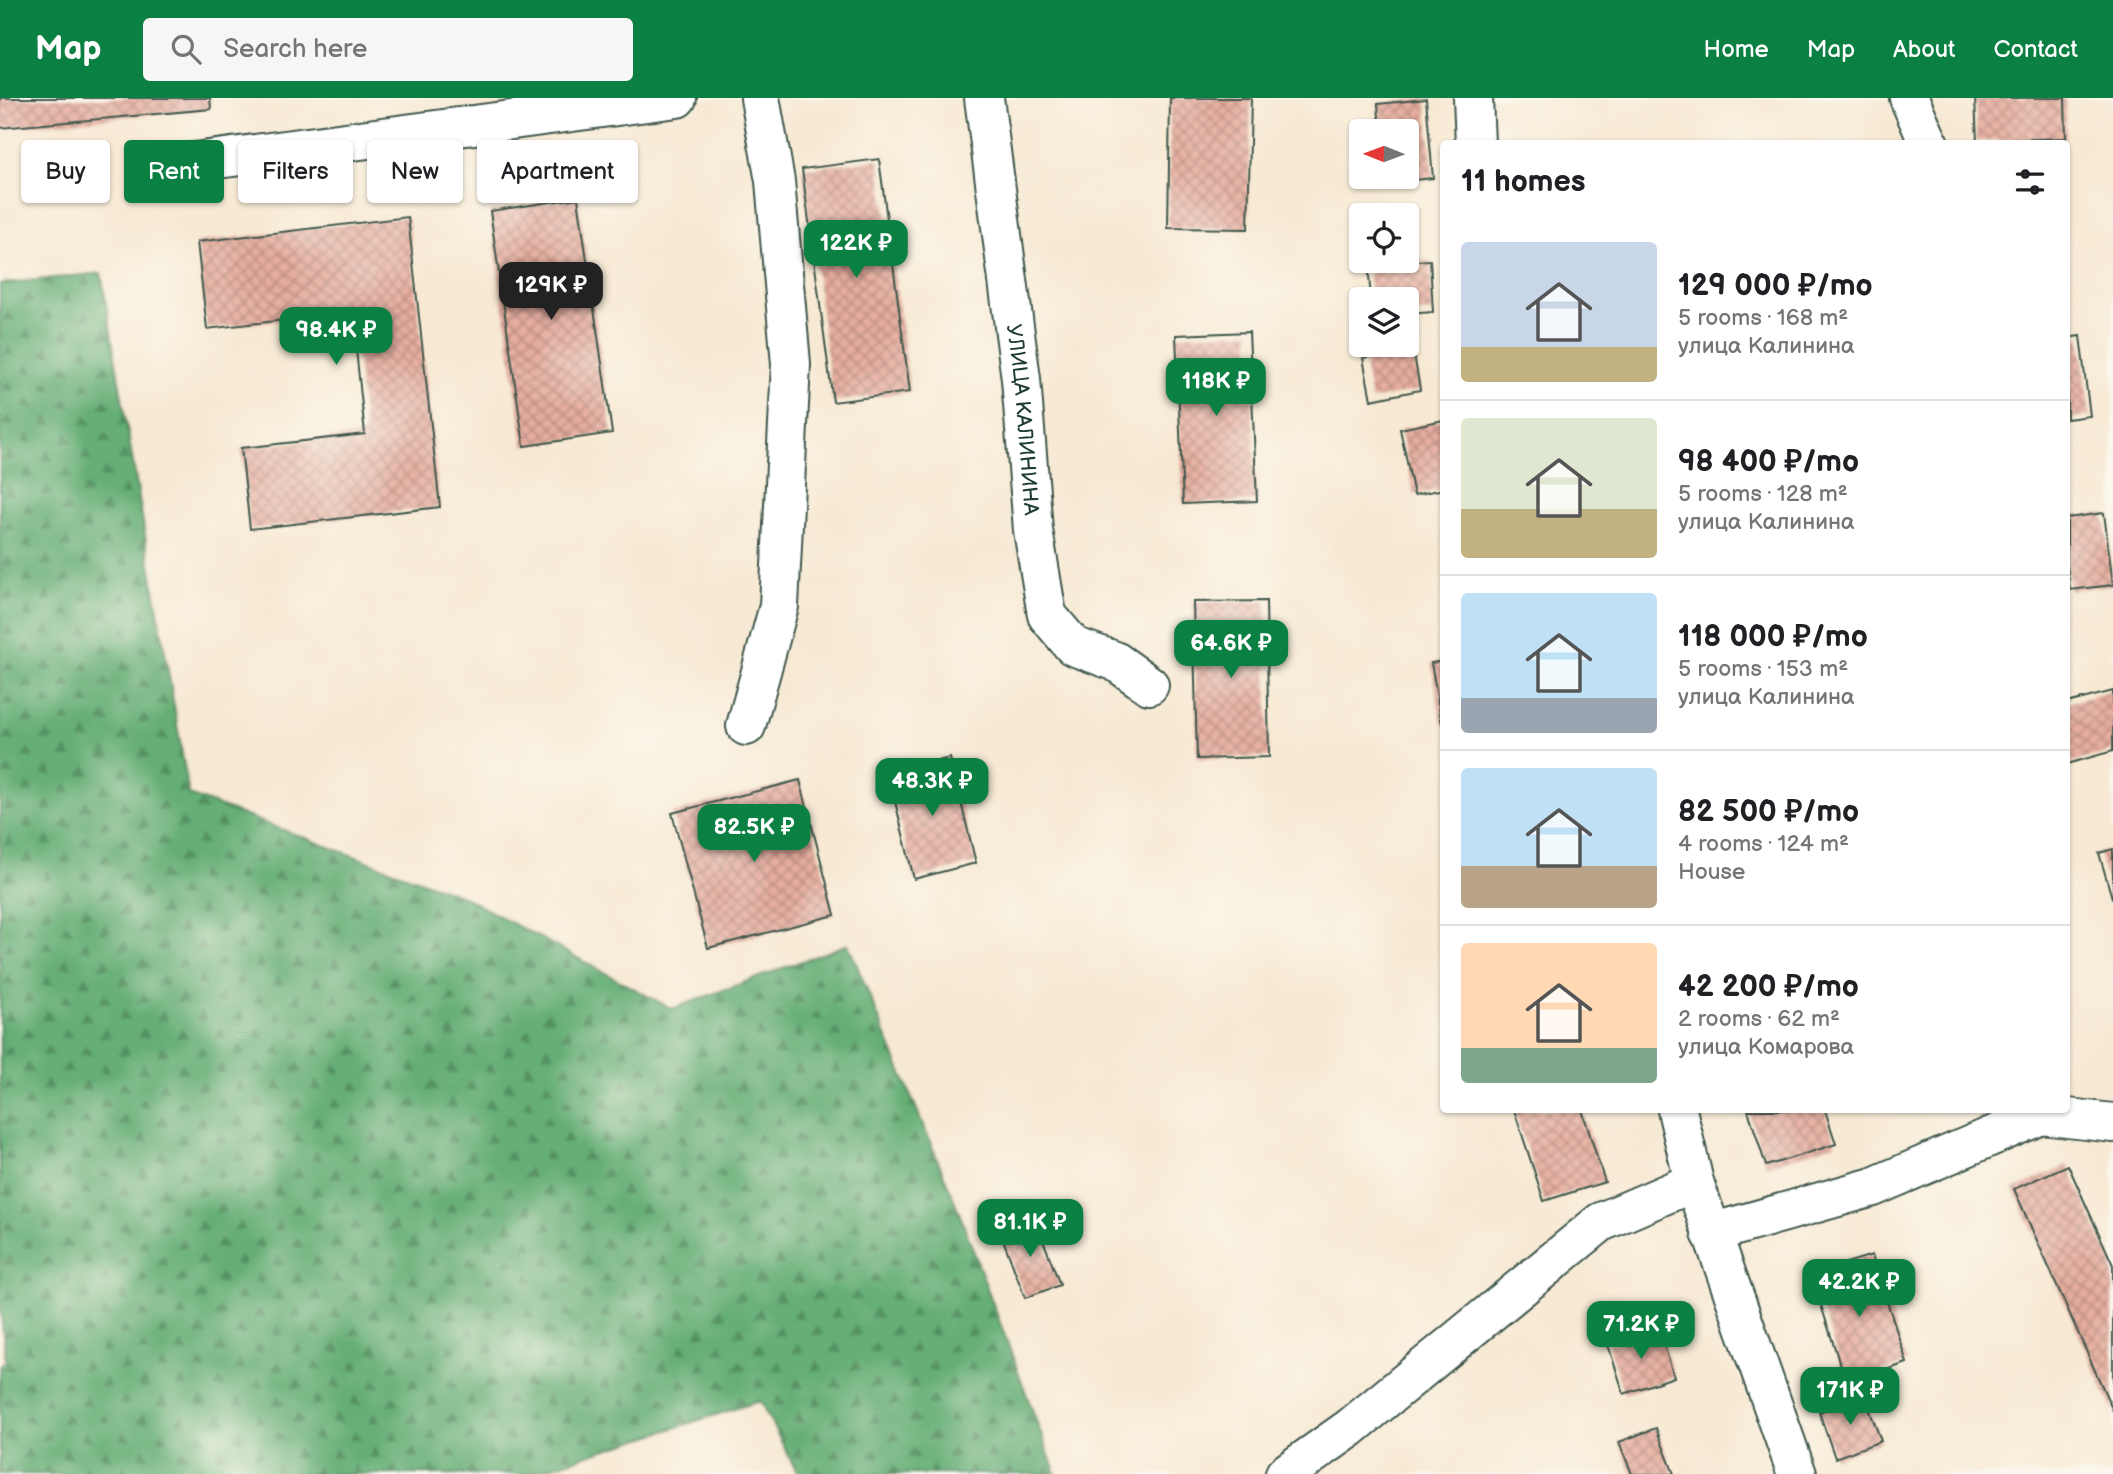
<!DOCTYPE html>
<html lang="en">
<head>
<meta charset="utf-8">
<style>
	body { margin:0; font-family:"Balsamiq Sans",sans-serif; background:#f6f6f6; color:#202124; height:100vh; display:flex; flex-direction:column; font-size:26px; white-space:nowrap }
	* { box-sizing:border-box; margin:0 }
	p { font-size:23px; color:#757577 }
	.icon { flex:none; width:38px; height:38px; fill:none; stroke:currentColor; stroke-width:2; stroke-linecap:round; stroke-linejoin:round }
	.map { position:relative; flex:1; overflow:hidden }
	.panel { position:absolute; left:1440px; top:42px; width:630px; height:973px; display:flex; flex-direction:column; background:#fff; border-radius:7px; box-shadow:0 2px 5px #0004 }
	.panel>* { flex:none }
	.banner { position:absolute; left:21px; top:42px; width:665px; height:63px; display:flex; gap:14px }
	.needle { width:46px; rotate:271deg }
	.fabs { position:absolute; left:1349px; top:21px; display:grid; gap:14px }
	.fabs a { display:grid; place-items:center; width:70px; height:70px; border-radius:7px; background:#fff; box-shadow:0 2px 5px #0004; font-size:35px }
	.price { position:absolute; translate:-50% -60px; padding:0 16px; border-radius:14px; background:#0b8043; color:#fff; font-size:23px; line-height:46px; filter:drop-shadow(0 2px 4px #0008) }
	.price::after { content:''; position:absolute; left:50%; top:42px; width:21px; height:16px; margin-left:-10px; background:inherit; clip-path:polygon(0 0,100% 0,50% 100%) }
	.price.active { background:#222; color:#fff }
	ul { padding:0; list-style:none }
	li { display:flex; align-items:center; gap:21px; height:175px; padding:0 21px }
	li+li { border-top:2px solid #e0e0e0 }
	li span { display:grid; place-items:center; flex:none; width:196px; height:140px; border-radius:7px; color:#555 }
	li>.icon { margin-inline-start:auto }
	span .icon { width:84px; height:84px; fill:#fffc; stroke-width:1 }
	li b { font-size:30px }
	h2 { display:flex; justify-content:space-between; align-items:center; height:84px; padding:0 21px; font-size:30px }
	.tag { padding:0 24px; border-radius:7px; background:#fff; box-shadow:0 2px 5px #0004; font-size:24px; line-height:63px }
	.tag.active { background:#0b8043; color:#fff }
	header { display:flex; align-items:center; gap:42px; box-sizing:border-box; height:98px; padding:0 35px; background:#0b8043; color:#fff }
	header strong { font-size:33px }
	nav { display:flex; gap:38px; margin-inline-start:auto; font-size:24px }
	.search { width:490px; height:63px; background:#f6f6f6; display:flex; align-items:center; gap:18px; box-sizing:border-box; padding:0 24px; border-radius:7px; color:#757577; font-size:26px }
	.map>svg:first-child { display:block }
	.forest { fill:url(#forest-firs); stroke:#427654; stroke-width:2 }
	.building { fill:url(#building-cross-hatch) }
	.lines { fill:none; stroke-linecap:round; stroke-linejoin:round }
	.minor-casing { stroke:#3f574c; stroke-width:42 }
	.minor { stroke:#fff; stroke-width:38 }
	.labels { text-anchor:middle; stroke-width:7; stroke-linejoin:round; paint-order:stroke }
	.street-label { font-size:21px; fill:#1f3d34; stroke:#fbf7ec }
</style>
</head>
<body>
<header>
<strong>Map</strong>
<div class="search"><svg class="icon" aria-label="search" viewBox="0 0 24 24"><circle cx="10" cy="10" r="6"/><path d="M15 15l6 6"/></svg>Search here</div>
<nav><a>Home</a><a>Map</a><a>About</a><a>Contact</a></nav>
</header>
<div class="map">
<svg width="2113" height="1376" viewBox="0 0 2113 1376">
	<defs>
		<pattern id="forest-firs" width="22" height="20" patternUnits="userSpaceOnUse" patternTransform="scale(1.75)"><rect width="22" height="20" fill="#65ae75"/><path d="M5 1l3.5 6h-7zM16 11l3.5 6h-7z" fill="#538f61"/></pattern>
		<pattern id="building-cross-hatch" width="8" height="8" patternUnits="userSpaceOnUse" patternTransform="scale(1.75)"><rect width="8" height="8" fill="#e6ad9f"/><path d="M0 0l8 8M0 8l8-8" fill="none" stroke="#ba8e82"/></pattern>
	</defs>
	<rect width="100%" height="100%" fill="#fbf7ec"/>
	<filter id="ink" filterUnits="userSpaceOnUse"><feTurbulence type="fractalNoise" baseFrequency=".0143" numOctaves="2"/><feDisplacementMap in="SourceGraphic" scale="14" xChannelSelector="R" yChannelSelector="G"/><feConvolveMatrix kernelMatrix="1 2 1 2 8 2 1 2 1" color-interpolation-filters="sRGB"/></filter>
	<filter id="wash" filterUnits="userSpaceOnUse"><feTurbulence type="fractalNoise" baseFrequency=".00686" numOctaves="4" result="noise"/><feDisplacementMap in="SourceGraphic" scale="28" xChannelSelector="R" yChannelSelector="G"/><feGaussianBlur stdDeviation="1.57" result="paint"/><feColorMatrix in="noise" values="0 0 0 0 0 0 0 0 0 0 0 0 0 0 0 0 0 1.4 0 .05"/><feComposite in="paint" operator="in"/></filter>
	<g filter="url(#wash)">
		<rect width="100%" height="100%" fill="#f7e9d3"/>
		<polygon class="forest" points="101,175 189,697 462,798 672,911 848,846 956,1106 1056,1376 798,1376 760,1303 528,1376 0,1376 0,1268 6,1262 0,1207 0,186"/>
		<g id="blocks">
			<g class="building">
				<polygon points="0,0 210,0 211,11 0,30"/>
				<polygon points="1170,0 1251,0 1248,131 1168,130"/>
				<polygon points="1975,0 2065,0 2066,40 1977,43"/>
				<polygon points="1426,1 1433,80 1385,85 1385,79 1407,79 1407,33 1380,33 1378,6"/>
				<polygon points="879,61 910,294 833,304 802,71"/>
				<polygon points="578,100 612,335 524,348 490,113"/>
				<polygon points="408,119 440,409 250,431 241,350 365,336 352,214 207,231 197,144"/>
				<polygon points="1430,162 1433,214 1407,216 1407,201 1371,201 1368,167"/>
				<polygon points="1249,234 1257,403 1183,406 1176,237"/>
				<polygon points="2080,238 2090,318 2067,321 2067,240"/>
				<polygon points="1413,250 1420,292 1371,302 1363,260"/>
				<polygon points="1444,322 1444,391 1414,397 1400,331"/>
				<polygon points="2104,415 2113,487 2070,492 2067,467 2067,420"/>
				<polygon points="1266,503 1269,659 1197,661 1193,504"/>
				<polygon points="1444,563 1444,626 1442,626 1431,565"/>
				<polygon points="2113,593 2113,653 2067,666 2067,605"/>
				<polygon points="950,660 976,765 914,781 888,675"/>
				<polygon points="800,682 835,817 708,850 672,715"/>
				<polygon points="2113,751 2113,800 2112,800 2099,755"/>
				<polygon points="1514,1012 1582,1012 1605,1084 1544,1103"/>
				<polygon points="1748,1012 1825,1012 1836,1046 1766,1068"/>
				<polygon points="2068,1067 2113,1167 2113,1313 2014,1091"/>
				<polygon points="1036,1123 1060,1187 1025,1200 1001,1136"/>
				<polygon points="1872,1157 1907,1265 1846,1285 1811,1176"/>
				<polygon points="1659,1231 1674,1279 1624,1296 1608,1247"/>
				<polygon points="1864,1297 1881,1343 1835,1360 1819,1314"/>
				<polygon points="1656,1330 1674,1376 1632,1376 1619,1344"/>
			</g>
		</g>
	</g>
	<g filter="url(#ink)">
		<use href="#blocks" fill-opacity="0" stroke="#3f574c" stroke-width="2"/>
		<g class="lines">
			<defs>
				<g id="minor">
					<path id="s1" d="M984 0 1021 281 1033 432 1047 517 1073 548 1115 563 1149 587"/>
					<polyline points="1473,0 1475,46"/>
					<polyline points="1909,0 1929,46"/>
					<polyline points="157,69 677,0"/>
					<polyline points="746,628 779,508 791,266 775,83 760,0"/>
					<polyline points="1677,1012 1694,1084 1797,1376"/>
					<polyline points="1711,1135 1873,1089 2041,1017 2113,1025"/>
					<polyline points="1285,1376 1350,1330 1601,1124 1694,1084"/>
				</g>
			</defs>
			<use href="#minor" class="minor-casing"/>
			<use href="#minor" class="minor"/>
		</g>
	</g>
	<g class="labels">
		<g class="street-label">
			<text dy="7" stroke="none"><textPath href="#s1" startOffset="324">УЛИЦА КАЛИНИНА</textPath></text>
		</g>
	</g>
</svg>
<div class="fabs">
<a><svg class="needle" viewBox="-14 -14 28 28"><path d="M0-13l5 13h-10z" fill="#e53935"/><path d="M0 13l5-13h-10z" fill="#757577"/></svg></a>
<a><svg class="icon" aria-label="locate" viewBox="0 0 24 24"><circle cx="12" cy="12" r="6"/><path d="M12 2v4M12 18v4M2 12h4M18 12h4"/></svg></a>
<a><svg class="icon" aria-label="layers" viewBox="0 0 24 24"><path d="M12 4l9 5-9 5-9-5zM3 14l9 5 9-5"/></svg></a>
</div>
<b class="price" style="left:856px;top:182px">122K ₽</b>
<b class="price active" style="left:551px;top:224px">129K ₽</b>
<b class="price" style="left:336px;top:269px">98.4K ₽</b>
<b class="price" style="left:1216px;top:320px">118K ₽</b>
<b class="price" style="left:1231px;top:582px">64.6K ₽</b>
<b class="price" style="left:932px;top:720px">48.3K ₽</b>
<b class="price" style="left:754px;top:766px">82.5K ₽</b>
<b class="price" style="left:1030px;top:1161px">81.1K ₽</b>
<b class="price" style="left:1859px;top:1221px">42.2K ₽</b>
<b class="price" style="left:1641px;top:1263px">71.2K ₽</b>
<b class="price" style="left:1850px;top:1329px">171K ₽</b>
<div class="banner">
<a class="tag">Buy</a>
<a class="tag active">Rent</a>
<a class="tag">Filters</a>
<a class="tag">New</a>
<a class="tag">Apartment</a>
</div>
<section class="panel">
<h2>11 homes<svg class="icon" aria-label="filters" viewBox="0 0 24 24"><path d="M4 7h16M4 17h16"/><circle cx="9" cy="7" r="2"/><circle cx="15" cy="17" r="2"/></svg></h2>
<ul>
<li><span style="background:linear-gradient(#c9d6e8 75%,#c2b280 0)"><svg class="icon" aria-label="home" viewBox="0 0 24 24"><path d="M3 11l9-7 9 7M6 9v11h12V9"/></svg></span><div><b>129 000 ₽/mo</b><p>5 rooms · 168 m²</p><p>улица Калинина</p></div></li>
<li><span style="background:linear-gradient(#dfe7d0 65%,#c2b280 0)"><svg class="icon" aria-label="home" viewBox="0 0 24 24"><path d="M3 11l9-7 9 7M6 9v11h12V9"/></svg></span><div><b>98 400 ₽/mo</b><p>5 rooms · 128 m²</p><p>улица Калинина</p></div></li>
<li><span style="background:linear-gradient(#bfe0f5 75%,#9aa5b1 0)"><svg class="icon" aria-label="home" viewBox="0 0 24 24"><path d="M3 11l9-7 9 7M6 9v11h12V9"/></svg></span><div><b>118 000 ₽/mo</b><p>5 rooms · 153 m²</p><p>улица Калинина</p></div></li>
<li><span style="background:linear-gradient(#bfe0f5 70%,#b9a48a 0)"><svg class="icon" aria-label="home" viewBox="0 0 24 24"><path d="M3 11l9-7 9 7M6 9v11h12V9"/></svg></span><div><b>82 500 ₽/mo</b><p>4 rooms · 124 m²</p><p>House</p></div></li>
<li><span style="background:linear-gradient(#ffd9b3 75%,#7fa58c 0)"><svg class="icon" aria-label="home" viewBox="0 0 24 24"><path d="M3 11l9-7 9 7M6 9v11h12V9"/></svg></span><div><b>42 200 ₽/mo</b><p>2 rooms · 62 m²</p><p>улица Комарова</p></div></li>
</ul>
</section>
</div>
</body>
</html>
